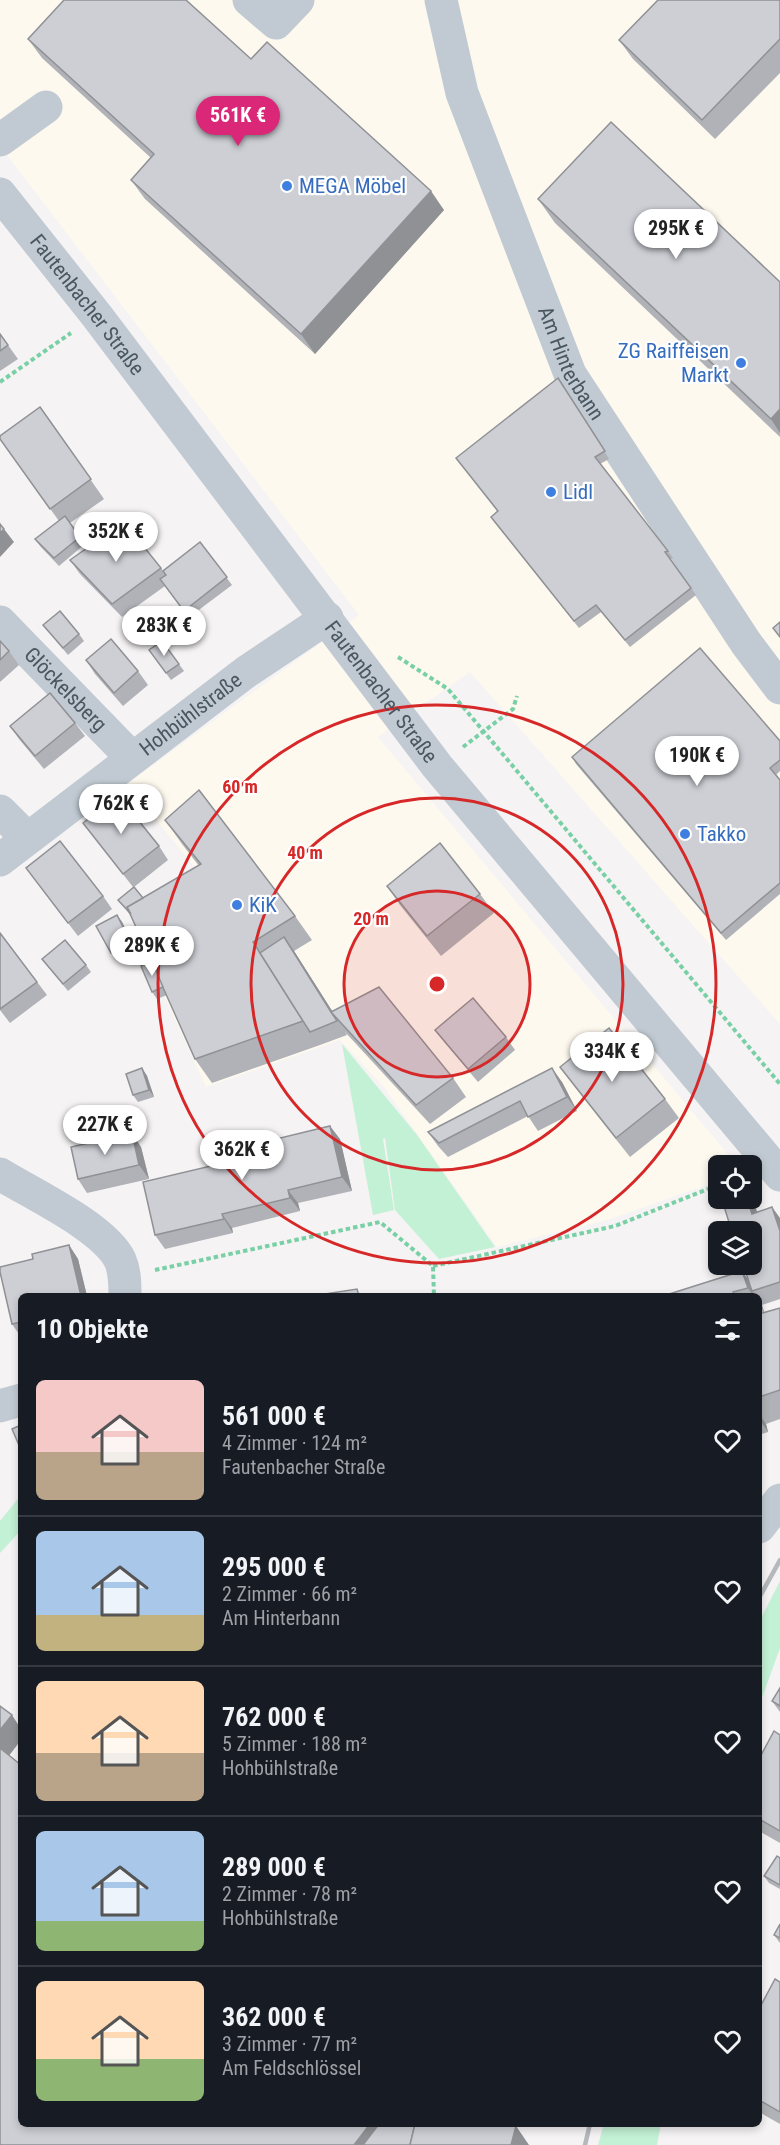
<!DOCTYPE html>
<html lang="de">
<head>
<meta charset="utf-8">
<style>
	body { margin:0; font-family:"Roboto Condensed",sans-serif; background:#20242c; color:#f1f3f6; height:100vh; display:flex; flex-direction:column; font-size:22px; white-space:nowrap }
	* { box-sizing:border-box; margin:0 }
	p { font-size:20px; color:#9ea1a6 }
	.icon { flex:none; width:33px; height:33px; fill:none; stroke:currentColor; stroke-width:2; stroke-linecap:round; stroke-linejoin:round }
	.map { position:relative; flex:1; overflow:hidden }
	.panel { position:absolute; left:18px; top:1293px; width:744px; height:834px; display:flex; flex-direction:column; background:#171b24; border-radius:9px; box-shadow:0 3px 9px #0003 }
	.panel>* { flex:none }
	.fabs { position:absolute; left:708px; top:1155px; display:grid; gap:12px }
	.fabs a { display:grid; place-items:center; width:54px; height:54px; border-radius:9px; background:#171b24; box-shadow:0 3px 9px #0003; font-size:30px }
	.price { position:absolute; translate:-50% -51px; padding:0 14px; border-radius:21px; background:#fff; color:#222; font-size:20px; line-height:39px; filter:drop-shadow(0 2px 3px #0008) }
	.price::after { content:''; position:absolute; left:50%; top:36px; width:18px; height:14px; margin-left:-9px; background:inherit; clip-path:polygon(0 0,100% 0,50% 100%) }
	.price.active { background:#db2777; color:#fff }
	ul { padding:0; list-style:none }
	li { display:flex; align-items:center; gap:18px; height:150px; padding:0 18px }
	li+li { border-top:2px solid #363941 }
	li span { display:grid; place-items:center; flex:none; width:168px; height:120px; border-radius:9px; color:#555 }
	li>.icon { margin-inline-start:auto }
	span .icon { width:72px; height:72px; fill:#fffc; stroke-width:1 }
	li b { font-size:26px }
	h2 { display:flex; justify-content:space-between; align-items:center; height:72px; padding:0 18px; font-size:26px }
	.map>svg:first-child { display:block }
	.commercial { fill:#fdf9ef }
	.green { fill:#c3f1d5 }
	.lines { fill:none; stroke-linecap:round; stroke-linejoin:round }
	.path { stroke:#7ad0a6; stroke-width:4; stroke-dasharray:4.5 3; stroke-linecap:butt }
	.minor { stroke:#c1cad2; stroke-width:33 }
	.rail { stroke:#b5b8bd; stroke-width:4.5 }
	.wall { fill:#b0b2b7 }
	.shaded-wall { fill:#909195 }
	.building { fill:#cdcfd5; stroke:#909195; stroke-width:1.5 }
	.ring { fill:none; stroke:#d62828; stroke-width:3 }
	.shop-dot { fill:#3f7fe0; stroke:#fff; stroke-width:2 }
	.labels { text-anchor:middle; stroke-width:4.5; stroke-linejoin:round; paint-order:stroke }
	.shop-label { font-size:21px; fill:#366cbe; stroke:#fff; text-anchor:start }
	.street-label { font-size:21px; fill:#4a5661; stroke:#fff }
	.centre { fill:#d62828; stroke:#fff; stroke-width:3 }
	.ring-label { font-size:18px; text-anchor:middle; font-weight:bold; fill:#d62828; stroke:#fff; stroke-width:4.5; stroke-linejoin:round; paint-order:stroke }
</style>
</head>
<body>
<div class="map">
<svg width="780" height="2145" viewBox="0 0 780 2145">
	<rect width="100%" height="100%" fill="#f5f3f3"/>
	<polygon class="commercial" points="0,0 780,0 780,1024 470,672 378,737 737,1165 718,1166 718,1181 611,1219 497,1247 384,1087 340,1040 206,1087 135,932 205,880 127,784 359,615 0,146"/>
	<g class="green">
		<polygon points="342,1044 417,1135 495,1247 439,1259 395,1210 385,1138 383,1139 394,1210 373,1215"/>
		<polygon points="21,1495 21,1530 0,1553 0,1521"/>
		<polygon points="780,1581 780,1648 759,1706 759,1622"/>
		<polygon points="604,2124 661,2124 657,2145 598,2145"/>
	</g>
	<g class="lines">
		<g class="path">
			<polyline points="0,382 71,333"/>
			<polyline points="398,657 448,689 780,1084"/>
			<polyline points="463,747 513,709 517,696"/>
			<polyline points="433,1266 615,1226 718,1185"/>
			<polyline points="155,1270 380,1222 433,1266 434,1296"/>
		</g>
		<g class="minor">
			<polyline points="249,0 276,23 298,0"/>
			<path id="s1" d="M441 0 462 93 570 374 746 643 780 688"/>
			<polyline points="0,140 46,107"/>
			<path id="s2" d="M0 194 97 316 437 766 780 1175"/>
			<path id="s3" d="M0 622 132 758"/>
			<polyline points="0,811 27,838"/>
			<path id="s4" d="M0 860 246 672 327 618"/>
			<path d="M0 1174C32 1194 104 1227 120 1260 125 1271 125 1284 125 1296"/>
			<polyline points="0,1406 21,1400"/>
			<polyline points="759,1527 780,1500"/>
		</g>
		<g class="rail">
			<polyline points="759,1598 780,1560"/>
			<polyline points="585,2145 590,2124"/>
		</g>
	</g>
	<g class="wall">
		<polygon points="780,0 780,73 715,139 633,59 619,40"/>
		<polygon points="28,39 251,59 444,210 315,354 145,199 131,180 151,158 42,58"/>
		<polygon points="538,199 780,282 780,437 555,223"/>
		<polygon points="0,334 18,359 0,371"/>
		<polygon points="563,385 609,459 600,464 668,551 673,558 671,559 696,595 630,647 601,612 579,628 496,524 491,517 497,511 456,458"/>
		<polygon points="40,407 104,499 70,523 85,544 59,566 40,546 35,539 59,521 0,439"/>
		<polygon points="200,542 232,585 188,618 165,586 122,617 80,574 70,560 161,568 166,575"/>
		<polygon points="43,625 79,634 84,641 68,655"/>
		<polygon points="0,641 9,651 19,665 0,682"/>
		<polygon points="162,641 184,671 171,680 149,650"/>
		<polygon points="86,660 138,671 148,685 123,706 95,674"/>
		<polygon points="75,723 85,736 44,769 19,739 10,726"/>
		<polygon points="780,741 780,771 776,775 780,780 780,894 726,940 576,764 572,757"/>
		<polygon points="165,820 295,916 312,940 294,951 332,1011 453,1078 466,1097 430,1124 345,1032 347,1035 320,1045 212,1083 195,1059 167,995 157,999 152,992 152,961 132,917 118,900 133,887 83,823 159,846 168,860 134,887 143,898 199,866 182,844"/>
		<polygon points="26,868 103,896 112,909 78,936"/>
		<polygon points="387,886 480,894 494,913 441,956 400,905"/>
		<polygon points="117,915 122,922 136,950 116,960 111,953"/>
		<polygon points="0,933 47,995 10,1023 0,1010"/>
		<polygon points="42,959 86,965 91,972 68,991"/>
		<polygon points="435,1030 506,1037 515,1050 478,1082 445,1043"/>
		<polygon points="560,1067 665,1099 679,1118 630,1157 574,1086"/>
		<polygon points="142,1068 147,1076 154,1097 138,1102 133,1095"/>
		<polygon points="562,1082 577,1111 538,1131 528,1116 448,1157 438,1146 428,1132"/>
		<polygon points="340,1139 352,1191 298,1203 300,1211 232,1228 233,1233 165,1249 155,1235"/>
		<polygon points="141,1147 149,1179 87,1193 78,1179"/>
		<polygon points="756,1209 757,1212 780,1218 780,1299 762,1305 764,1312 759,1313 759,1296 663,1296 742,1271 749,1281"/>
		<polygon points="69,1245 78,1259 87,1296 21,1296 21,1337 12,1324 0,1272 0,1267 33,1259 32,1254"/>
		<polygon points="780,1308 780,1419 766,1424 768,1432 759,1435 759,1314"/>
		<polygon points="780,1688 780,1712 772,1701"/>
		<polygon points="780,1735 780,1843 759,1831 759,1759"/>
		<polygon points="780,1858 780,1889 769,1883 764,1876"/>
		<polygon points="780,1924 780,1943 774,1935"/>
		<polygon points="780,1982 780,2124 759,2112 759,2009"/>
	</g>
	<g class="shaded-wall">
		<polygon points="431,191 444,210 315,354 301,334"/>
		<polygon points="780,409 780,433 771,419"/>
		<polygon points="4,529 14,542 0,557 0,533"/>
		<polygon points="117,915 122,922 136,950 131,943"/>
		<polygon points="284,937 294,951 336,1017 333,1014"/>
		<polygon points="142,1068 147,1076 154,1097 149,1090"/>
		<polygon points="552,1068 562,1082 577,1111 567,1097"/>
		<polygon points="330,1126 340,1139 352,1191 342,1177"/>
		<polygon points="132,1133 141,1147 149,1179 139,1165"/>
		<polygon points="288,1190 298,1203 300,1211 290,1198"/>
		<polygon points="747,1198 749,1198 756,1209 762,1227 752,1214"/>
		<polygon points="772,1207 780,1218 780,1231"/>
		<polygon points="222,1214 232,1228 233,1233 224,1219"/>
		<polygon points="69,1245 78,1259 87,1296 81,1296"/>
		<polygon points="742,1271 755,1290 752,1291 756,1296 753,1296 748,1288"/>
		<polygon points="759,1301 762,1305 764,1312 759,1304"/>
		<polygon points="759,1414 766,1424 768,1432 759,1419"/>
		<polygon points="12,1715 21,1729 21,1740 5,1761 0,1754 0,1730"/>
		<polygon points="370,2124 399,2124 363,2145 354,2145"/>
		<polygon points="516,2126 529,2145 511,2145"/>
	</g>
	<g class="building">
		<polygon points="64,0 186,0 251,59 267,42 431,191 301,334 131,180 154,154 28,39"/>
		<polygon points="658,0 780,0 780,39 702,120 619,40"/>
		<polygon points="611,122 780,282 780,409 771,419 538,199"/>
		<polygon points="0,334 8,345 0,351"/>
		<polygon points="558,378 605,451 595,457 668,551 665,552 691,588 625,640 596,605 574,621 491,517 498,511 456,458"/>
		<polygon points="40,407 91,479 50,509 0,439 0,436"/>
		<polygon points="65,516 80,537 54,558 35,539"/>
		<polygon points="124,522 161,568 112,604 70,560"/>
		<polygon points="0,524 4,529 0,533"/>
		<polygon points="200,542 227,577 184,611 160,579 166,575 163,571"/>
		<polygon points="60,611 79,634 63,648 43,625"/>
		<polygon points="780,622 780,637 773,628"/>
		<polygon points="111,639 138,671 114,693 86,660"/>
		<polygon points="0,641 9,651 0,660"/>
		<polygon points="162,641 179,664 166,673 149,650"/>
		<polygon points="700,648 780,741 780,760 770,768 780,780 780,883 721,933 572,757"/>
		<polygon points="50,693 75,723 35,756 10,726"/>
		<polygon points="199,790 295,916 253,942 303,1021 195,1059 127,907 201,864 165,820"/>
		<polygon points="118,795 159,846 123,874 83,823"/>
		<polygon points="60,841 103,896 68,923 26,868"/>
		<polygon points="440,843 480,894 427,936 387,886"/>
		<polygon points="134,887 143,898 127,907 131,914 118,900"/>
		<polygon points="117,915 131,943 111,953 96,926"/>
		<polygon points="0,933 37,982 0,1009"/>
		<polygon points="284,937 331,1012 337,1021 310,1032 260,953"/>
		<polygon points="65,940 86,965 63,984 42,959"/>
		<polygon points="152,961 163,987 152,992 141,966"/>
		<polygon points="379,987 453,1078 416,1105 331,1012"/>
		<polygon points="473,998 506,1037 468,1069 435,1030"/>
		<polygon points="609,1028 665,1099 616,1138 560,1067"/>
		<polygon points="142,1068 149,1090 133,1095 126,1074"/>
		<polygon points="552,1068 567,1097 528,1117 520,1101 439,1143 428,1132"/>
		<polygon points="330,1126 342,1177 288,1190 290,1198 222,1214 224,1219 155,1235 143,1182 211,1166 209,1160 277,1143 276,1139"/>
		<polygon points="132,1133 139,1165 78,1179 71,1147"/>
		<polygon points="735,1198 747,1198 752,1214 772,1207 780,1231 780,1282 752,1291 743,1264 752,1264 752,1232 732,1232 723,1203"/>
		<polygon points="69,1245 81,1296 21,1296 21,1322 12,1324 0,1272 0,1267 33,1259 32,1254"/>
		<polygon points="742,1271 748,1288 733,1292 735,1296 663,1296"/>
		<polygon points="357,1289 359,1296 312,1296"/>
		<polygon points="780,1308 780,1390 759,1397 759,1314"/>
		<polygon points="21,1425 21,1450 12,1429"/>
		<polygon points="780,1688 780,1706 772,1701"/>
		<polygon points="0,1706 12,1715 0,1730"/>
		<polygon points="774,1731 780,1735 780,1831 759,1819 759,1759"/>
		<polygon points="0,1748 21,1765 21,2124 370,2124 354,2145 0,2145"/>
		<polygon points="777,1856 780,1858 780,1885 764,1876"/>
		<polygon points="780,1924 780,1938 774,1935"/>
		<polygon points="775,1979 780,1982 780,2112 759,2100 759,2036 761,2032 759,2031 759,2009"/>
		<polygon points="379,2124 415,2124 410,2145 363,2145"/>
		<polygon points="415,2124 506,2124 516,2126 511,2145 410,2145"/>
	</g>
	<circle cx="437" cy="984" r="93" fill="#d62828" fill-opacity=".12"/>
	<g class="ring">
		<circle cx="437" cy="984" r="93"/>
		<circle cx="437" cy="984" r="186"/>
		<circle cx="437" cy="984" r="279"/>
	</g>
	<g class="shop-dot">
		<circle cx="287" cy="186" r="6"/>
		<circle cx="741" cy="363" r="6"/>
		<circle cx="551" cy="492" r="6"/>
		<circle cx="685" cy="834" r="6"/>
		<circle cx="237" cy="905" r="6"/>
	</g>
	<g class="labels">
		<g class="shop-label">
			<text x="299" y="193">MEGA Möbel</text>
			<text x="729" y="358" text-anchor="end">ZG Raiffeisen<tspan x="729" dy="24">Markt</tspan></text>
			<text x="563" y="499">Lidl</text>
			<text x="697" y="841">Takko</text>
			<text x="249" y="912">KiK</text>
		</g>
		<g class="street-label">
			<text dy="7" stroke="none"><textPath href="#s2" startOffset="141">Fautenbacher Straße</textPath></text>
			<text dy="7" stroke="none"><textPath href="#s1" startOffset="387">Am Hinterbann</textPath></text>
			<text dy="7" stroke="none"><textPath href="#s3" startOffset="94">Glöckelsberg</textPath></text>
			<text dy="7" stroke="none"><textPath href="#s2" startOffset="627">Fautenbacher Straße</textPath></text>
			<text dy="7" stroke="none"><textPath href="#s4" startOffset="240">Hohbühlstraße</textPath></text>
		</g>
	</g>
	<circle cx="437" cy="984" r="9" class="centre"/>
	<g class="ring-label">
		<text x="240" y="793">60 m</text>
		<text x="305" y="859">40 m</text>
		<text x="371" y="925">20 m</text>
	</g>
</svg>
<div class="fabs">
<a><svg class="icon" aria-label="locate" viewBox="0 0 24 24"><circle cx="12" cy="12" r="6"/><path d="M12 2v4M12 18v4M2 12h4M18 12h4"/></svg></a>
<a><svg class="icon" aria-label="layers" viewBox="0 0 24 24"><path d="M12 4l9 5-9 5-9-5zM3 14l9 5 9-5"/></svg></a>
</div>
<b class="price active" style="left:238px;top:147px">561K €</b>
<b class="price" style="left:676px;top:260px">295K €</b>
<b class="price" style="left:116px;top:563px">352K €</b>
<b class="price" style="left:164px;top:657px">283K €</b>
<b class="price" style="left:697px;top:787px">190K €</b>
<b class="price" style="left:121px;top:835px">762K €</b>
<b class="price" style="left:152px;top:977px">289K €</b>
<b class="price" style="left:612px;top:1083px">334K €</b>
<b class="price" style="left:105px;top:1156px">227K €</b>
<b class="price" style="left:242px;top:1181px">362K €</b>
<section class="panel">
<h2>10 Objekte<svg class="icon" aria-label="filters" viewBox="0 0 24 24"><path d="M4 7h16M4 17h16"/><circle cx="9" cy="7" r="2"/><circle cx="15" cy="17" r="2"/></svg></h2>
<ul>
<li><span style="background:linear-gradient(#f6c9c9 60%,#b9a48a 0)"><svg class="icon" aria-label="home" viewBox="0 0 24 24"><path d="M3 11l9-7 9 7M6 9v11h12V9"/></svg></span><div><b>561 000 €</b><p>4 Zimmer · 124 m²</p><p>Fautenbacher Straße</p></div><svg class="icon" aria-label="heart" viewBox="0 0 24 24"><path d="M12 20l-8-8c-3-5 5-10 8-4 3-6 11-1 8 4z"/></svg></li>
<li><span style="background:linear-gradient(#a9c7e8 70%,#c2b280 0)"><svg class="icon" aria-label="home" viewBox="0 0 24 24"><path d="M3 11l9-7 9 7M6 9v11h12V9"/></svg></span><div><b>295 000 €</b><p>2 Zimmer · 66 m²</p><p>Am Hinterbann</p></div><svg class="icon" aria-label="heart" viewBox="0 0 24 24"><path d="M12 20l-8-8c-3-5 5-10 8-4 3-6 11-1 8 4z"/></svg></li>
<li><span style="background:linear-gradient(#ffd9b3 60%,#b9a48a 0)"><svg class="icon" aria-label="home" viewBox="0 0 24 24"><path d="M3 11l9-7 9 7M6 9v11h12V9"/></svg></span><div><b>762 000 €</b><p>5 Zimmer · 188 m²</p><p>Hohbühlstraße</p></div><svg class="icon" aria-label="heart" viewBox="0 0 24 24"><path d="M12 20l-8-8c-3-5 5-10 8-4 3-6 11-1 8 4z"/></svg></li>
<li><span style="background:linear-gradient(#a9c7e8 75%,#8fb573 0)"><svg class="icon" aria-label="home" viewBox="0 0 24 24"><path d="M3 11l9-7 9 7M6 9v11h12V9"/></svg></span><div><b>289 000 €</b><p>2 Zimmer · 78 m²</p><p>Hohbühlstraße</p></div><svg class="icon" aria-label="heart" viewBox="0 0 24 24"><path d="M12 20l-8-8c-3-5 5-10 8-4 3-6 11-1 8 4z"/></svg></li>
<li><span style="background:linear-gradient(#ffd9b3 65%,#8fb573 0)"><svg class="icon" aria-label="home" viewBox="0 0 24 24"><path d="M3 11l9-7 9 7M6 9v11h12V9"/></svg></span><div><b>362 000 €</b><p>3 Zimmer · 77 m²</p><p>Am Feldschlössel</p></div><svg class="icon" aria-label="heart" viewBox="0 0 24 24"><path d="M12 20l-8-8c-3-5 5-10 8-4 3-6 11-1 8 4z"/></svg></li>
</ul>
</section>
</div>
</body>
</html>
